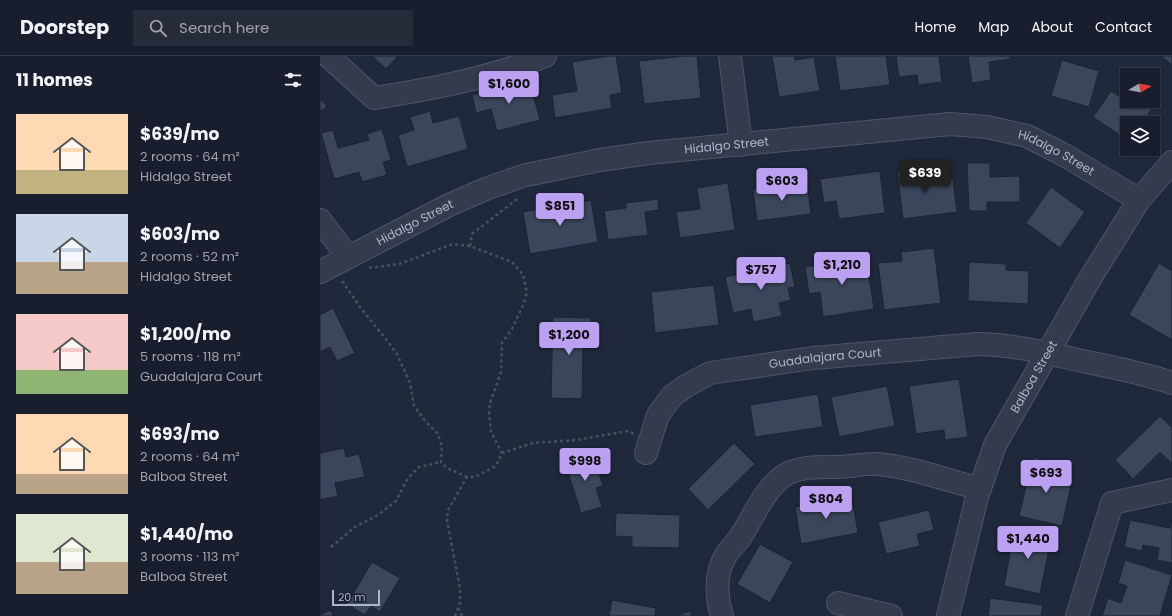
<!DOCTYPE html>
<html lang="en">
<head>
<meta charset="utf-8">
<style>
	body { margin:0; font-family:Poppins,sans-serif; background:#252b39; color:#f1f3f6; height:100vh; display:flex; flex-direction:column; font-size:15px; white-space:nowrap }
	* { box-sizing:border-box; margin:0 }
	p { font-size:13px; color:#9fa2aa }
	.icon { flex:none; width:22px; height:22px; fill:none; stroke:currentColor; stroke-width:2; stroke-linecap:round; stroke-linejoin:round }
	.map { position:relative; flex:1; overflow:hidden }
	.sheet { display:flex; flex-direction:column; background:#181e2d; width:320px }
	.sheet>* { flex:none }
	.needle { width:26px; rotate:80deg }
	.fabs { position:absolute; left:800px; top:12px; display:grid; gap:8px }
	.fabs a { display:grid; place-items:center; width:40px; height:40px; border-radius:0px; background:#181e2d; box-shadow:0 1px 3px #0004,0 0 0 1px #363c49; font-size:20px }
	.scale { position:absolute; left:12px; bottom:10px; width:48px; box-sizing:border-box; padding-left:4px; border:2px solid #afb5c8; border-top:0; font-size:11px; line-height:14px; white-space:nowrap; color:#afb5c8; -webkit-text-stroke:3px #192031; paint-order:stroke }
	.price { position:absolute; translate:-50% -34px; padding:0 9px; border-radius:4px; background:#bca0f2; color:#111; font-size:13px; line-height:26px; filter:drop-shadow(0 1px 2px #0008) }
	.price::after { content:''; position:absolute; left:50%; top:24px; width:12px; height:9px; margin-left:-6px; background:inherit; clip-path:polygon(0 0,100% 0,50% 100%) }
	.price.on { background:#222; color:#fff }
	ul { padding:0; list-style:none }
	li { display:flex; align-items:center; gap:12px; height:100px; padding:0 16px }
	li span { display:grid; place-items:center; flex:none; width:112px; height:80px; border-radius:0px; color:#555 }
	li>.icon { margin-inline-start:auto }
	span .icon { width:48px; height:48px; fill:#fffc; stroke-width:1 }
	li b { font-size:17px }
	h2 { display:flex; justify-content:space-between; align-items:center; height:48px; padding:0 16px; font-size:17px }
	header { display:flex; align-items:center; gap:24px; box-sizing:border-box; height:56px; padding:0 20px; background:#181e2d; border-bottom:1px solid #363c49 }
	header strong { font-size:19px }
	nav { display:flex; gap:22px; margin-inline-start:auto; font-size:14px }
	.search { width:280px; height:36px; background:#252b39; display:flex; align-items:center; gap:10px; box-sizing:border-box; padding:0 14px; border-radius:0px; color:#9fa2aa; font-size:15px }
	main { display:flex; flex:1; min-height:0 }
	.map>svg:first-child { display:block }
	.building { fill:#3b465c; stroke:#1b2233 }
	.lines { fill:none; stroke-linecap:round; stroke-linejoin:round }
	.minor-casing { stroke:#4f5567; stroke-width:24 }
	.path { stroke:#40545b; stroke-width:2.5; stroke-dasharray:3 3; stroke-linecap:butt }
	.minor { stroke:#343b4c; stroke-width:22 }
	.labels { text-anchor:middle; stroke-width:4; stroke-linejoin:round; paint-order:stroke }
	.street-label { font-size:12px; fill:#afb5c8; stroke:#192031 }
</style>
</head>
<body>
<header>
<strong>Doorstep</strong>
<div class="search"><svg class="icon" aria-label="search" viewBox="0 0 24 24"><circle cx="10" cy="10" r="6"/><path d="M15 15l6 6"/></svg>Search here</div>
<nav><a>Home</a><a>Map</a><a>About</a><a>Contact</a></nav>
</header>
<main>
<section class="sheet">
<h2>11 homes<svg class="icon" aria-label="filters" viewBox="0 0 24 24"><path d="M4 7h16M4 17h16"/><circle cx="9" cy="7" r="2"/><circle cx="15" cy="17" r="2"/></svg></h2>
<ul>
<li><span style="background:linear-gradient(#ffd9b3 70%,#c2b280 0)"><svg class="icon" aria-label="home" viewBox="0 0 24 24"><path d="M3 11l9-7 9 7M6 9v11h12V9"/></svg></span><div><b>$639/mo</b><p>2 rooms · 64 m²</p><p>Hidalgo Street</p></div></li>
<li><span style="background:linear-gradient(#c9d6e8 60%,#b9a48a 0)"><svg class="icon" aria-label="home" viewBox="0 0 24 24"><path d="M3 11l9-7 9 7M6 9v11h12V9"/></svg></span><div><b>$603/mo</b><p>2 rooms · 52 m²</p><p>Hidalgo Street</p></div></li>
<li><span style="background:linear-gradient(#f6c9c9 70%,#8fb573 0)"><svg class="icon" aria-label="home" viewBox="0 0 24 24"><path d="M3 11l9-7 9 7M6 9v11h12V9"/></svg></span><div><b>$1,200/mo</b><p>5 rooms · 118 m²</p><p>Guadalajara Court</p></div></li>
<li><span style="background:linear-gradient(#ffd9b3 75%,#b9a48a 0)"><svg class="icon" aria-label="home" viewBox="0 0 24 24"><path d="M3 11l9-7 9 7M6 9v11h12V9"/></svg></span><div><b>$693/mo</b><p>2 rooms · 64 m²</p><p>Balboa Street</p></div></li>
<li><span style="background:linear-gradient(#dfe7d0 60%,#b9a48a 0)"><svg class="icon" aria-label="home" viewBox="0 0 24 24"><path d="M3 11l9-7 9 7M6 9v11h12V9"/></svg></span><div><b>$1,440/mo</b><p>3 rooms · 113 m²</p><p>Balboa Street</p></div></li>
</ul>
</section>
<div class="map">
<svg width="852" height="560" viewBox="0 0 852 560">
	<rect width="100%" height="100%" fill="#20283c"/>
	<g class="building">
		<polygon points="52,0 78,0 66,13"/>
		<polygon points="289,0 296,0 302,37 290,39 292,52 235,62 232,39 257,35 252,6"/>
		<polygon points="364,0 377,0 381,42 324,48 319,5"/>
		<polygon points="452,0 474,0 475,4 494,1 500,35 459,41"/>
		<polygon points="515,0 566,0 570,29 520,35"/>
		<polygon points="576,0 619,0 622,26 598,29 597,19 579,21"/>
		<polygon points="648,0 690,0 691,3 669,6 671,24 652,27"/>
		<polygon points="841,0 852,0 852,9"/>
		<polygon points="742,4 779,15 769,51 731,40"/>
		<polygon points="209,23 220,64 177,75 171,53 156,57 152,39"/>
		<polygon points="807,34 807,45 833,45 833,43 837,46 822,67 807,67 807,77 804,82 773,61 791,35 801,42"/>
		<polygon points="0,43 7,50 0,56"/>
		<polygon points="110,55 113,67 139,60 148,93 87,111 78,79 94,74 90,61"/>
		<polygon points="62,73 71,104 63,106 67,119 42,126 39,116 14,123 1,77 13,74 18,92 49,84 47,78"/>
		<polygon points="647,107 670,107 670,121 700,120 700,146 667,146 667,155 649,155"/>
		<polygon points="608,110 610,126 633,123 637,156 583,163 577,115"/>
		<polygon points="560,115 565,157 519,163 516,145 504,147 500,123"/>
		<polygon points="487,126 491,158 437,165 433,134"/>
		<polygon points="408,127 415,174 360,182 356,156 380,153 377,132"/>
		<polygon points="731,131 765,156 740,192 706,167"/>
		<polygon points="338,143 339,154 325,156 328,179 288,184 284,155 306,152 306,147"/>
		<polygon points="271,144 278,186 210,198 203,156"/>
		<polygon points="614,192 621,247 564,254 558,207 582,205 581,196"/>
		<polygon points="546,201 554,253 503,261 500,236 489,238 485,211"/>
		<polygon points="649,206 686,208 686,214 709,215 708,248 648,245"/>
		<polygon points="470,207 475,231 468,232 471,244 459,247 462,260 433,266 431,253 413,257 405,221"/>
		<polygon points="839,207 852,215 852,284 809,259"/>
		<polygon points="394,229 399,269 335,277 331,236"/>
		<polygon points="13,252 35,297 17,305 10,291 0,296 0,259"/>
		<polygon points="233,261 271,262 271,278 276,278 275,288 263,288 262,343 231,342"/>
		<polygon points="639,323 648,381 625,384 624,374 596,378 589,330"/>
		<polygon points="567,330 575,370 519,381 511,341"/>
		<polygon points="498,338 503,371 435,381 430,349"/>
		<polygon points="840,360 852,372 852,408 840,396 813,423 795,404"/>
		<polygon points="414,387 435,408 388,454 368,433"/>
		<polygon points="24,392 26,401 39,398 45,421 15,427 18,440 0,444 0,397"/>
		<polygon points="273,398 283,430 276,432 282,451 261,457 245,407"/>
		<polygon points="713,401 730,406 729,415 753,421 742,470 699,460"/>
		<polygon points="532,441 538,477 481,488 475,451"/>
		<polygon points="609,454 614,474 597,478 600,490 566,498 558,466"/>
		<polygon points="296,457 360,459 359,492 312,491 312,481 295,480"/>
		<polygon points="852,463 852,507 837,504 839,492 823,489 822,495 804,491 810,464 850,472"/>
		<polygon points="695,470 732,478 720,538 684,530"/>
		<polygon points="440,488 473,506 450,547 417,528"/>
		<polygon points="805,504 852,519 840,560 782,560 788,542 801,547 807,530 798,527"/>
		<polygon points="52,506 80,522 60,556 51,550 45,559 27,548"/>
		<polygon points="670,542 723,549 721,560 668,560"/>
		<polygon points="292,544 336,552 335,560 289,560"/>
		<polygon points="10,554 14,560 0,560 0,559"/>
		<polygon points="370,555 372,560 356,560"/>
	</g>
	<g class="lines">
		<defs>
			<g id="minor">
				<path d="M8 0 54 42C112 33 170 22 225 0"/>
				<polyline points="410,0 421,89"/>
				<polyline points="0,164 28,201"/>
				<path id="s1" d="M0 216 129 149 168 132 206 119 280 104 329 97 630 68 667 71 707 80 746 100 819 144"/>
				<path id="s2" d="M326 397 338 359 352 340 366 330 390 317 493 302 659 288C697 289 726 297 762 305 792 311 823 317 852 327"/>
				<polyline points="518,547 571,560"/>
				<path d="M402 560C396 540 395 517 406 499 410 492 417 487 421 480 434 460 444 433 465 419 480 410 501 411 518 411 531 411 544 407 557 408 592 411 626 424 660 433"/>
				<path id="s3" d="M628 560 657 441 675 389 771 221 819 144 852 106"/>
				<polyline points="757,560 792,447 852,434"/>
			</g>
		</defs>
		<use href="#minor" class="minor-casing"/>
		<g class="path">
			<polyline points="150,190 152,178 197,143"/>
			<polyline points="49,212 79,208 133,188 150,190 192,206 203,219 207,236 204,247 192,273 182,287 181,316 170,347 169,355 171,376 182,397"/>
			<polyline points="22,225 40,251 69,287 77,298 90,327 94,350 106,366 118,378 122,391 121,406 127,412 147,421"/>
			<polyline points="11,491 35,471 58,459 76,445 88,422 99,411 121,406"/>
			<polyline points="138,552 142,560"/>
			<polyline points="135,560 140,547 140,532 127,465 128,454 147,421 155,421 176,410 182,397 213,387 256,384 308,375 314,378"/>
		</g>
		<use href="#minor" class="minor"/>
	</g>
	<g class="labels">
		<g class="street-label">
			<text dy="4" stroke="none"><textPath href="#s1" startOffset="431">Hidalgo Street</textPath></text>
			<text dy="4" stroke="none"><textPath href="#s1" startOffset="767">Hidalgo Street</textPath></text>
			<text dy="4" stroke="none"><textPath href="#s1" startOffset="107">Hidalgo Street</textPath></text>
			<text dy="4" stroke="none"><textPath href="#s2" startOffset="224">Guadalajara Court</textPath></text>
			<text dy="4" stroke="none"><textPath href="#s3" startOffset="256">Balboa Street</textPath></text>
		</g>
	</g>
</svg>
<div class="fabs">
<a><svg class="needle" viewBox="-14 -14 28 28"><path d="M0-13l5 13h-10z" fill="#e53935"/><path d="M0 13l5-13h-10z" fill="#9fa2aa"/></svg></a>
<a><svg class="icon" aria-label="layers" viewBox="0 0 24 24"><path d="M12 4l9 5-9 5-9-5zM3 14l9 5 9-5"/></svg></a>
</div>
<div class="scale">20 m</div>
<b class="price" style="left:189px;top:49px">$1,600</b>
<b class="price on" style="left:605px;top:138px">$639</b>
<b class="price" style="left:462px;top:146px">$603</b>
<b class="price" style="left:240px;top:171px">$851</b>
<b class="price" style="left:522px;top:230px">$1,210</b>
<b class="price" style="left:441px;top:235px">$757</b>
<b class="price" style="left:249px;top:300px">$1,200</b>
<b class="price" style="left:265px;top:426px">$998</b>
<b class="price" style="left:726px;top:438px">$693</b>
<b class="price" style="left:506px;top:464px">$804</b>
<b class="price" style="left:708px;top:504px">$1,440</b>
</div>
</main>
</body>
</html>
